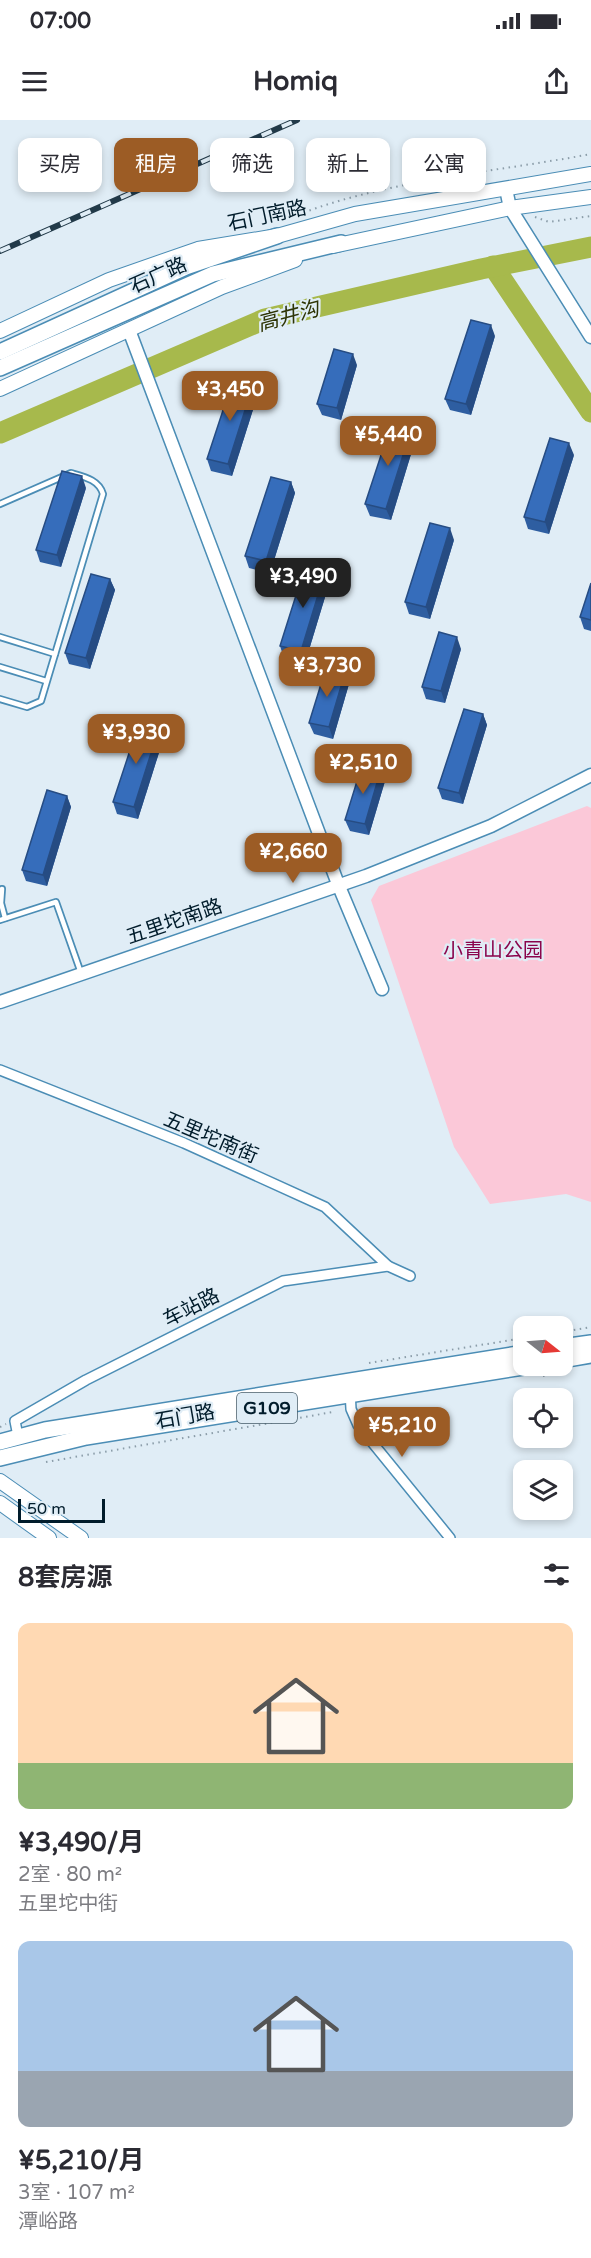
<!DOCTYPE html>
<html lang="zh">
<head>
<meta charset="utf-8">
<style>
	body { margin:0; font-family:"Varela Round","Noto Sans SC",sans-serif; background:#f7f7f7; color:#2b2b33; height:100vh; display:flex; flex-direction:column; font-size:22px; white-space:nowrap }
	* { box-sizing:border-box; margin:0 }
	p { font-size:20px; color:#7c7c81 }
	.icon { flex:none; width:33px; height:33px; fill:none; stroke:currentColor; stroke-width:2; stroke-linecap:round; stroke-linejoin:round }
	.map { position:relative; height:1418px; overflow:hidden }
	.side { display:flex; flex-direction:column; background:#fff; flex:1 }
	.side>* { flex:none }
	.banner { position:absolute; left:18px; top:18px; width:555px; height:54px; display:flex; gap:12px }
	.needle { width:39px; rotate:107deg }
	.tools { position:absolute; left:513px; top:1196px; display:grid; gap:12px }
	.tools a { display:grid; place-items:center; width:60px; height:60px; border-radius:12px; background:#fff; box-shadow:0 3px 9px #0003; font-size:30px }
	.scale { position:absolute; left:18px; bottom:15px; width:87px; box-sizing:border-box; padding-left:6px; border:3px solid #011c2b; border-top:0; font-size:16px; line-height:21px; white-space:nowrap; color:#011c2b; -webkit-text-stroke:4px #e0edf6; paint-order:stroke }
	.price { position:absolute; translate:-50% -51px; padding:0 14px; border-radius:12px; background:#9c5c25; color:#fff; font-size:20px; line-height:39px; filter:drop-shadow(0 2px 3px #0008) }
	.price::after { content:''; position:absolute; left:50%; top:36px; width:18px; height:14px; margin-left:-9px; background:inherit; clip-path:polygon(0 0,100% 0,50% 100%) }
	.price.current { background:#222; color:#fff }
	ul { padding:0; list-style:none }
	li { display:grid; align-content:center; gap:12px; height:318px; padding:0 18px }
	li span { display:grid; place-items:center; height:186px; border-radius:12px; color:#555 }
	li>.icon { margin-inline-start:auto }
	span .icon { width:108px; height:108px; fill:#fffc; stroke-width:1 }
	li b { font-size:26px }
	h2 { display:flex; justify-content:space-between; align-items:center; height:72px; padding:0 18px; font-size:26px }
	.tag { padding:0 21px; border-radius:12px; background:#fff; box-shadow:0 3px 9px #0003; font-size:21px; line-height:54px }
	.tag.current { background:#9c5c25; color:#fff }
	.status { display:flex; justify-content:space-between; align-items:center; height:42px; padding:0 30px; background:#fff; direction:ltr }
	.status svg { height:16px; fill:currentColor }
	header { display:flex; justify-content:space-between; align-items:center; height:78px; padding:0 18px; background:#fff; font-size:27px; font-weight:800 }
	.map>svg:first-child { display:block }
	.green { fill:#fbc8d8 }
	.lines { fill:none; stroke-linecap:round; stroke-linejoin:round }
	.river { stroke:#a7b94c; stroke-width:21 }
	.service-casing { stroke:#4b8db5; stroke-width:8 }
	.minor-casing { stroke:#4b8db5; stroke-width:12 }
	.tertiary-casing { stroke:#4b8db5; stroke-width:15 }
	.secondary-casing { stroke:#4b8db5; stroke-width:16 }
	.primary-casing { stroke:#4b8db5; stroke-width:18 }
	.trunk-casing { stroke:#4b8db5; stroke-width:18 }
	.path { stroke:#8b9da9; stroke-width:2; stroke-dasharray:1.5 4.5; stroke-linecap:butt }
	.service { stroke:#fff; stroke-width:4.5 }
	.minor { stroke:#fff; stroke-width:9 }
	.tertiary { stroke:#fff; stroke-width:12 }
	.secondary { stroke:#fff; stroke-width:14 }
	.primary { stroke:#fff; stroke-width:15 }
	.trunk { stroke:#fff; stroke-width:15 }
	.rail-casing { stroke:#223a49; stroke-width:6 }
	.rail { stroke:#e0edf6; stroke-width:4; stroke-dasharray:11; stroke-linecap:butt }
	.wall { fill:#2e5ea1 }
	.shaded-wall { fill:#264c83 }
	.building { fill:#366dbb; stroke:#264c83; stroke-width:1.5 }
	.labels { text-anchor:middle; stroke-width:4.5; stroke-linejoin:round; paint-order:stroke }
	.shield { fill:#e0edf6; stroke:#445b68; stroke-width:1.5 }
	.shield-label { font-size:18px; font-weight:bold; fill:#011c2b }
	.street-label { font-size:20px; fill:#011c2b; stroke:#e0edf6 }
	.park-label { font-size:20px; fill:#8a054c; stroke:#e0edf6 }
	.water-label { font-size:21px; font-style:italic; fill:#2d3405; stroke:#e0edf6 }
</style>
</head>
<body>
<div class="status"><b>07:00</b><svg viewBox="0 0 49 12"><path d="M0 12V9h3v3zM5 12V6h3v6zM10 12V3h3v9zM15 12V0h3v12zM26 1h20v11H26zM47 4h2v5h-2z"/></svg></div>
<header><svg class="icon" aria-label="menu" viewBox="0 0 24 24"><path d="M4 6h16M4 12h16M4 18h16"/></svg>Homiq<svg class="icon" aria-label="share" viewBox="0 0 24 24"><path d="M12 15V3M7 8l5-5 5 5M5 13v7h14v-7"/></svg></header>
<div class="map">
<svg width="591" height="1418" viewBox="0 0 591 1418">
	<rect width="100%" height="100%" fill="#e0edf6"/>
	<polygon class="green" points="587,686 591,688 591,1082 566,1074 490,1084 454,1027 371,780 379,766"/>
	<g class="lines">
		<g class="river">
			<polyline points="493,146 591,292"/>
			<polyline points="0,313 265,199 481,149 591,127"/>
		</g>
		<defs>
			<g id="service">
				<path d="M0 384 71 353C85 357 99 360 103 374L41 581 27 587 0 579"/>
				<polyline points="0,517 55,534"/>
				<polyline points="0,547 46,561"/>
				<polyline points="2,769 1,783 5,798"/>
				<polyline points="0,800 56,782 81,853"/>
			</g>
			<g id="minor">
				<polyline points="0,950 184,1023 325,1087 388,1146"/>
				<polyline points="350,1271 351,1289 358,1305 450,1418"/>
				<polyline points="18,1316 15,1301 86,1260 283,1161 388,1146 410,1156"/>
			</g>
			<g id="tertiary">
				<polyline points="506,69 510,88 591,217"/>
				<polyline points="129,210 338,764 382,869"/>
				<polyline points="0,882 366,756 491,706 591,655"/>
			</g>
			<g id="secondary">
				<polyline points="333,126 510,88 591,77"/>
				<polyline points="0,211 109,160 198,129 277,116 355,94 591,54"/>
				<polyline points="0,269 222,167 295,140"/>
				<polyline points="0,1361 81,1418"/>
				<polyline points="0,1383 49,1418"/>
			</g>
			<g id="primary">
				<polyline points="0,232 186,147 277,116"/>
				<polyline points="0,248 213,154 341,123"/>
			</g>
			<g id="trunk">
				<polyline points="562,1227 591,1223"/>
				<polyline points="562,1240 591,1235"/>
				<polyline points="0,1322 45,1310 524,1233"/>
				<polyline points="0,1338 86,1317 536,1245"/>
			</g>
		</defs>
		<use href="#service" class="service-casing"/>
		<use href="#minor" class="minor-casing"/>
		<use href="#tertiary" class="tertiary-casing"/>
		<use href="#secondary" class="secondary-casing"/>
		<use href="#primary" class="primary-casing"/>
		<use href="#trunk" class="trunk-casing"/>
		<g class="path">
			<polyline points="535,97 549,102 591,96"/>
			<path d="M287 99C382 60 490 53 591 34"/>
			<polyline points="562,1212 591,1207"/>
			<polyline points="369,1243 524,1218"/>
			<polyline points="543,1256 561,1253"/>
			<polyline points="0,1307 6,1304"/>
			<polyline points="46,1342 333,1292"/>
		</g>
		<use href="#service" class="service"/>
		<use href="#minor" class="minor"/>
		<use href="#tertiary" class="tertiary"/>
		<use href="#secondary" class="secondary"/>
		<use href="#primary" class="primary"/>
		<use href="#trunk" class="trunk"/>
		<defs>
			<polyline id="rail" points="0,131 297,0"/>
		</defs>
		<use href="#rail" class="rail-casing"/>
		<use href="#rail" class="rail"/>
	</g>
	<g class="wall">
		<polygon points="495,216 471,295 450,290 445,279"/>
		<polygon points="357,245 341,300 322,295 317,284"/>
		<polygon points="253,265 257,277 232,356 211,351 207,339"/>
		<polygon points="411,310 415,321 391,400 370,396 365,384"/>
		<polygon points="574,335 549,414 528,409 524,397"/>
		<polygon points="291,362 295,373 270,453 249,448 245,436"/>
		<polygon points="86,368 61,447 40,442 36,430"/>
		<polygon points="454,420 430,499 409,494 405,482"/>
		<polygon points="325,452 329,464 305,543 284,538 280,526"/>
		<polygon points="110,459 115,470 90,549 69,544 65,533"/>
		<polygon points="591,463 591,511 584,509 580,497"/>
		<polygon points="461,529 445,583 426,579 422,567"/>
		<polygon points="345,553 349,564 333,619 314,614 309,603"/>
		<polygon points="483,594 487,605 463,684 442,679 438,668"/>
		<polygon points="163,620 138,699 117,694 113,682"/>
		<polygon points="385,661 369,715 350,711 345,700"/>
		<polygon points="67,676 71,687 47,766 26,761 22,750"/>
	</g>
	<g class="shaded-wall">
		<polygon points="491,205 495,216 471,295 466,284"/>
		<polygon points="353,234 357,245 341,300 337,288"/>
		<polygon points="253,265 257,277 232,356 228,344"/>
		<polygon points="411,310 415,321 391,400 386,389"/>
		<polygon points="569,323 574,335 549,414 545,402"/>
		<polygon points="82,356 86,368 61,447 57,435"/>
		<polygon points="291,362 295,373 270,453 266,441"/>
		<polygon points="450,408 454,420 430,499 426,487"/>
		<polygon points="325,452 329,464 305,543 301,531"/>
		<polygon points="110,459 115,470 90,549 86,538"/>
		<polygon points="457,517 461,529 445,583 441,571"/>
		<polygon points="345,553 349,564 333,619 329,607"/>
		<polygon points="483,594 487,605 463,684 459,673"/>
		<polygon points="159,608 163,620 138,699 134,687"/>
		<polygon points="381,649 385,661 369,715 365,704"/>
		<polygon points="67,676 71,687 47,766 43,755"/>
	</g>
	<g class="building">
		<polygon points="471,200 491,205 466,284 445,279"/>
		<polygon points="334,229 353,234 337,288 317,284"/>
		<polygon points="233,260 253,265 228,344 207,339"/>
		<polygon points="391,305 411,310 386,389 365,384"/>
		<polygon points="550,318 569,323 545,402 524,397"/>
		<polygon points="62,351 82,356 57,435 36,430"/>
		<polygon points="271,357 291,362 266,441 245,436"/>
		<polygon points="430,403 450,408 426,487 405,482"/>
		<polygon points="305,447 325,452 301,531 280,526"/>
		<polygon points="91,454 110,459 86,538 65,533"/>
		<polygon points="591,463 591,500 580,497"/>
		<polygon points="439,512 457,517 441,571 422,567"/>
		<polygon points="326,548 345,553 329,607 309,603"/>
		<polygon points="464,589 483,594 459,673 438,668"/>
		<polygon points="139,603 159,608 134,687 113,682"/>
		<polygon points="362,645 381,649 365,704 345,700"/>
		<polygon points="47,670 67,676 43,755 22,750"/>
	</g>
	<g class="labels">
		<rect class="shield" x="237" y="1273" width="60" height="30" rx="4.5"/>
		<g class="shield-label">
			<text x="267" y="1294">G109</text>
		</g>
		<g class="street-label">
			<text transform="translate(267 95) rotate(-12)" y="7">石门南路</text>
			<text transform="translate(158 155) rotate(-24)" y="7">石广路</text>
			<text transform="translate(174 801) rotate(-19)" y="7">五里坨南路</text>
			<text transform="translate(211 1017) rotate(23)" y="7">五里坨南街</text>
			<text transform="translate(191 1187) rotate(-27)" y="7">车站路</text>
			<text transform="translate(185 1296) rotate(-10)" y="7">石门路</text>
		</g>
		<g class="park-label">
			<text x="493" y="837">小青山公园</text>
		</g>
		<g class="water-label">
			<text transform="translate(288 196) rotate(-15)" y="7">高井沟</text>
		</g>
	</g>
</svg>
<div class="tools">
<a><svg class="needle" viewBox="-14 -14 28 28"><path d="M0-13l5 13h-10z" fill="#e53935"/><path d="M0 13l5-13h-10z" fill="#7c7c81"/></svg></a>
<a><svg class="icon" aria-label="locate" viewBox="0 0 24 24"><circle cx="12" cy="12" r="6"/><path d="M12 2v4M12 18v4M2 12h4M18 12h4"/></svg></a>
<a><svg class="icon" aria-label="layers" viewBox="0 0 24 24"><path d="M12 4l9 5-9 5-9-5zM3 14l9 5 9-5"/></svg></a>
</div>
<div class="scale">50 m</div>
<b class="price" style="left:230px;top:302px">¥3,450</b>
<b class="price" style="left:388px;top:347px">¥5,440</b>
<b class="price current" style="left:303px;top:489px">¥3,490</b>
<b class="price" style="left:327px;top:578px">¥3,730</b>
<b class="price" style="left:136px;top:645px">¥3,930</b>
<b class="price" style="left:363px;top:675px">¥2,510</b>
<b class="price" style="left:293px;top:764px">¥2,660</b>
<b class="price" style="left:402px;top:1338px">¥5,210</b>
<div class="banner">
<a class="tag">买房</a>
<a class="tag current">租房</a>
<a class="tag">筛选</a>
<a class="tag">新上</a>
<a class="tag">公寓</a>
</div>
</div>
<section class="side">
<h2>8套房源<svg class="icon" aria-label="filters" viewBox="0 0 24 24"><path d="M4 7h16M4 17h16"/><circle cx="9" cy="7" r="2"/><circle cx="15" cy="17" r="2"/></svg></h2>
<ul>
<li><span style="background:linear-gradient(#ffd9b3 75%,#8fb573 0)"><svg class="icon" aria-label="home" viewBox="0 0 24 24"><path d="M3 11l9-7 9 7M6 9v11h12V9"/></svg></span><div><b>¥3,490/月</b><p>2室 · 80 m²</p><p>五里坨中街</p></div></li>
<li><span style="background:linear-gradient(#a9c7e8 70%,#9aa5b1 0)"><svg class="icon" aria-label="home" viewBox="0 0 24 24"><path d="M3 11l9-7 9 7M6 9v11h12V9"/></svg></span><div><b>¥5,210/月</b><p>3室 · 107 m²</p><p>潭峪路</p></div></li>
</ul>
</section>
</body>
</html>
